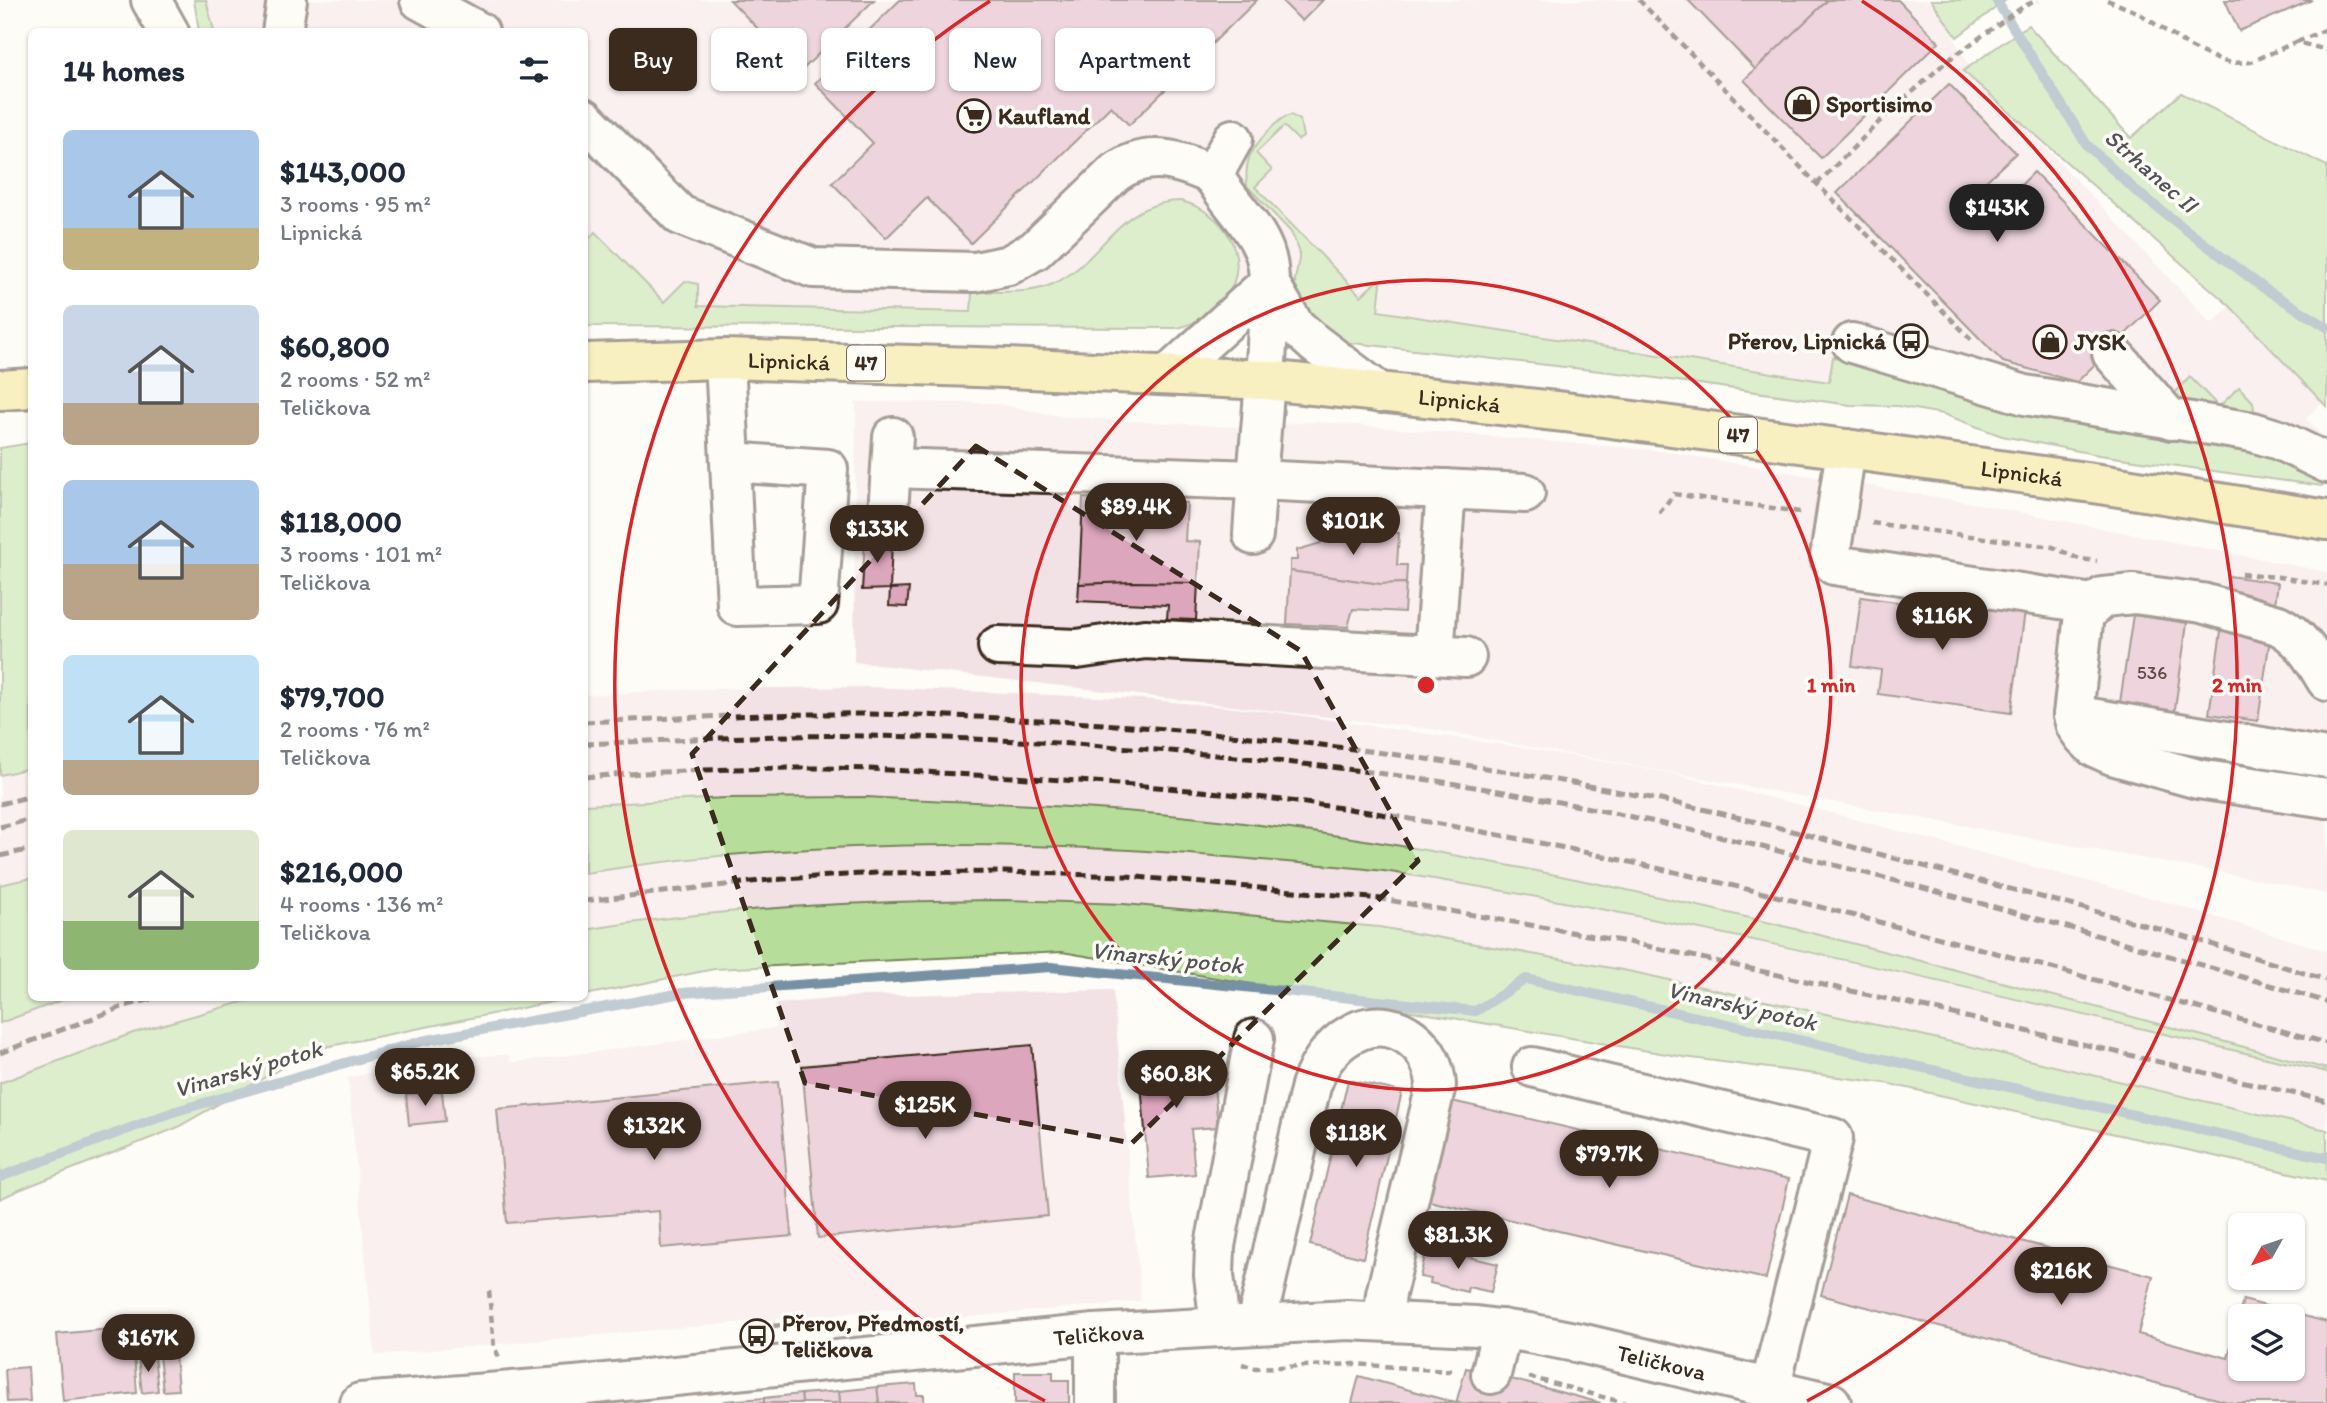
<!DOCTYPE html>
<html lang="en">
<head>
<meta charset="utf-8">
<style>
	body { margin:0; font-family:Itim,sans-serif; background:#f2f2f3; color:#1f2937; height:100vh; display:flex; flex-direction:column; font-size:26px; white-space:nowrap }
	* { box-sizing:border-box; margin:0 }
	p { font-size:23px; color:#747a83 }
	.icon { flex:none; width:38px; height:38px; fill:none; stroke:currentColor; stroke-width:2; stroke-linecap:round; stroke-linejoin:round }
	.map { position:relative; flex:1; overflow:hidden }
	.sheet { position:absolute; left:28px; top:28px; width:560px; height:973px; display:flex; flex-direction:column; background:#fff; border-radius:10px; box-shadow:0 2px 5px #0004 }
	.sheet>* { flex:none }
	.guide { position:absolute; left:609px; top:28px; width:665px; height:63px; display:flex; gap:14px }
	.needle { width:46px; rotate:230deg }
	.tools { position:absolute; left:2228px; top:1213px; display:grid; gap:14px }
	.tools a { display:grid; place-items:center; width:77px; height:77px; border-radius:10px; background:#fff; box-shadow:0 2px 5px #0004; font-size:35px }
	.price { position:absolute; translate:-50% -60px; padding:0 16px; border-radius:24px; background:#3b2a1e; color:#fff; font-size:23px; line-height:46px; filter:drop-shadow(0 2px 4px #0008) }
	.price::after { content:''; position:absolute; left:50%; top:42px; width:21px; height:16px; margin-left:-10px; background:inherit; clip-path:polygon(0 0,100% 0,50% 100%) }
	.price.on { background:#222; color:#fff }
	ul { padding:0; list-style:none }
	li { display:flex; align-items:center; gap:21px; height:175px; padding:0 35px }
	li span { display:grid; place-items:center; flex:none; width:196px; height:140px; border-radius:10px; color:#555 }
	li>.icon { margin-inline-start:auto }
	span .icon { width:84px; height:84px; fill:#fffc; stroke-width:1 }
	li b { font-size:30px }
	h2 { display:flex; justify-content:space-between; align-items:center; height:84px; padding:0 35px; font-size:30px }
	.tag { padding:0 24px; border-radius:10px; background:#fff; box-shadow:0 2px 5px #0004; font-size:24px; line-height:63px }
	.tag.on { background:#3b2a1e; color:#fff }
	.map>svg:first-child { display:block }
	.built { fill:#f3e2e5 }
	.green { fill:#b6de9a; stroke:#78845c; stroke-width:2 }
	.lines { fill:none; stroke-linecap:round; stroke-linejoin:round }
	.stream { stroke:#7890a4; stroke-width:10 }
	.building { fill:#dca6bc; stroke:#3b2a1e; stroke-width:2; fill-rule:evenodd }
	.minor-casing { stroke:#3b2a1e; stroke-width:44 }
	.major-casing { stroke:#3b2a1e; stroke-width:44 }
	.path { stroke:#3b2a1e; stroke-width:4.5; stroke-dasharray:7 5; stroke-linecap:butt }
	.minor { stroke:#fdfcf7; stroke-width:38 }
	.major { stroke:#f4e382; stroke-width:38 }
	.rail { stroke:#3b2a1e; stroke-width:5; stroke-dasharray:10 5; stroke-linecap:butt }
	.marked { fill:none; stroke:#3b2a1e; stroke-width:5; stroke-dasharray:14 9; stroke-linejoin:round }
	.ring { fill:none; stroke:#d62828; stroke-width:3.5 }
	.labels { text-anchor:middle; stroke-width:7; stroke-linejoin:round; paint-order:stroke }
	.number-label { font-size:19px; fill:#634946 }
	.shield { fill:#fdfcf7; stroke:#75695f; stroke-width:2 }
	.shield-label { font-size:21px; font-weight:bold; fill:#3b2a1e }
	.poi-label { font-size:23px; font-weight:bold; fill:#3b2a1e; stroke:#fdfcf7; text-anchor:start }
	.street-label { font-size:23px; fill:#3b2a1e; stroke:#fdfcf7 }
	.water-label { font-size:24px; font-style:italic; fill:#545456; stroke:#fdfcf7 }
	.centre { fill:#d62828; stroke:#fdfcf7; stroke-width:3.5 }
	.ring-label { font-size:21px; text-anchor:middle; font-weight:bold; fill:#d62828; stroke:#fdfcf7; stroke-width:7; stroke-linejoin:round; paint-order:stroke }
</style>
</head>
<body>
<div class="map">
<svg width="2327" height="1403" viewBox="0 0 2327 1403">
	<rect width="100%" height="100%" fill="#fdfcf7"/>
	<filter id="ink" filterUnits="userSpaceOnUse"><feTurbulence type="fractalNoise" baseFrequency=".0143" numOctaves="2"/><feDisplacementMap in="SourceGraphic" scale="14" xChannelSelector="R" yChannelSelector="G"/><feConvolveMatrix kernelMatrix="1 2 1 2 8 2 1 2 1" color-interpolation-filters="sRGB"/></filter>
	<g filter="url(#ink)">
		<g class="built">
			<polygon points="206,0 1933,0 1969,66 2210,322 2214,322 2230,306 2323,401 2306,419 2327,440 2327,471 2322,486 2099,455 2002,436 1943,414 1897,406 1850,405 1627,374 1335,341 1178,328 687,326 596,232 585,243 584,32 214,31"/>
			<polygon points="856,402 991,403 1065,417 1235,427 1318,422 1662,451 1977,504 2327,572 2327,894 2257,879 1432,729 854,662"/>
			<polygon points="870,687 1143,699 1276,712 1531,749 1664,772 1812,808 2159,900 2327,951 2327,1069 1787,926 1511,866 1265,826 1133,811 867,797 726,798 585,805 585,695 701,689"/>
			<polygon points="31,768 31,878 0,885 0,775"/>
			<polygon points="1006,844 1128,848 1385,871 1638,916 1916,977 2327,1072 2327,1130 1904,1031 1628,971 1379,927 1124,904 1005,900 878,901 585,930 585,873 766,852 876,845"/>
			<polygon points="1113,990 1141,1301 914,1322 913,1307 375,1355 348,1078 431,1058 509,1055 511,1063 776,1028 775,1004 864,996"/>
			<polygon points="68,998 256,998 133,1033 0,1083 0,1023"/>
		</g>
		<g class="green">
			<polygon points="194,0 206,0 214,31 199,31"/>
			<polygon points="1931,0 2006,0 1957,37"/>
			<polygon points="2028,25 2131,138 2181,93 2327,166 2327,407 2230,306 1963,71"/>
			<path d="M1291 115 1300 120 1303 137 1298 140 1284 126 1256 153 1272 170 1255 187 1361 296 1377 281 1381 283 1378 311 1829 382 1833 357 1914 382 2228 445 2298 465 2324 475 2322 486 2099 455 2002 436 1943 414 1897 406 1850 405 1627 374 1335 341 1319 331 1296 292 1295 280 1299 259V250L1291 232 1247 186C1246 177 1246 167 1249 158 1253 146 1279 116 1291 115Z"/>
			<path d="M1181 201C1237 215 1259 279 1208 315 1199 322 1187 325 1178 328L585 326V243L595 232 664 302 685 281 698 284V306L971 312 972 292C999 291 1028 295 1053 284 1104 261 1115 202 1181 201Z"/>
			<polygon points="2190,377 2219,407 2239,387 2253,402 2254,410 2251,413 2186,404 2171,397"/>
			<polygon points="31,443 31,768 0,775 0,448"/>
			<path d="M867 797C957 802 1047 804 1136 812 1221 819 1305 830 1389 844 1706 896 2016 987 2327 1069V1072C2016 1000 1705 921 1390 872 1340 865 1289 863 1239 858 1022 839 801 838 585 873V805L726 798Z"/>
			<polygon points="31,878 32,998 68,998 0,1023 0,885"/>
			<path d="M1005 900 1124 904 1379 927 1628 971 1904 1031 2327 1130V1181L1885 1083 1684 1057 1062 952 714 969 585 995V930C724 907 864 901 1005 900Z"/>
			<polygon points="256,998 572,998 315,1049 176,1128 19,1190 0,1199 0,1083 133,1033"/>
		</g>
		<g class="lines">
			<g class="stream">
				<polyline points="1996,0 2087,145 2137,192 2193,235 2265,289 2327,327"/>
				<polyline points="0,1177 176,1111 422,1041 682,993 1051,967 1476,1011 1526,979 2327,1158"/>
			</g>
		</g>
		<g class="building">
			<polygon points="730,0 874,0 800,72"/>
			<polygon points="900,0 1257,0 1129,125 1111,106 971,243 927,198 886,238 832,183 873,143 815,83"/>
			<polygon points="1284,0 1323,0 1302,21 1283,2"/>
			<polygon points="1688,0 1828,0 1756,70"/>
			<polygon points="1828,0 1898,0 1939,42 1821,158 1744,80"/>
			<polygon points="2225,0 2312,0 2239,31"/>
			<polygon points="1949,84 2016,153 1985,182 2004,202 2034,172 2160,300 2077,382 2003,362 1837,193"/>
			<polygon points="1083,498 1187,503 1185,541 1200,542 1198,583 1079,584"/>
			<polygon points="1322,529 1399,533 1397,565 1407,565 1406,583 1380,584 1290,571 1290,560 1297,560 1297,550 1321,543"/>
			<polygon points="865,539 892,541 890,589 862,590"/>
			<polygon points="1290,571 1380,584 1406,583 1404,612 1353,609 1348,627 1287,624"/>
			<polygon points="2229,576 2278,583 2258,721 2209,714"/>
			<polygon points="1132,582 1198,583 1196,620 1167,619 1168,605 1078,601 1079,584"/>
			<polygon points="909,588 907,607 889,606 890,589"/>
			<polygon points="1861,597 1954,610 1955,602 2025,611 2011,713 1878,694 1881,670 1852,666"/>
			<polygon points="2133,615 2187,623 2174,716 2119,709"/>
			<polygon points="1032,1045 1048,1216 818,1238 802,1066"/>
			<polygon points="1211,1054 1218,1127 1191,1129 1195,1174 1149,1178 1139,1060"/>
			<polygon points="1348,1080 1402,1092 1363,1258 1310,1245"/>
			<polygon points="778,1082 792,1236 661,1248 659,1211 507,1223 497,1109"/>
			<polygon points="442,1091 445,1121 409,1125 406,1094"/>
			<polygon points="1452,1101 1789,1179 1766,1279 1429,1201"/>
			<path d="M1847 1195 2153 1276 2138 1334 2228 1358 2243 1300 2327 1322V1403H2232L1821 1295ZM2240 1316H2292V1368H2240Z"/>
			<polygon points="1427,1247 1498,1264 1491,1292 1468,1287 1467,1292 1430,1283 1431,1279 1420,1277"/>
			<polygon points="132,1327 137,1393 63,1401 57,1334"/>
			<polygon points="175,1354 178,1390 163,1391 159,1355"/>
			<polygon points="154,1356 158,1391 142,1393 138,1357"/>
			<polygon points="28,1367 30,1401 7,1402 5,1369"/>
			<polygon points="1466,1368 1507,1378 1601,1403 1352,1403 1359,1376 1456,1403"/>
			<polygon points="1015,1372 1053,1372 1053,1380 1069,1380 1069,1403 1015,1403"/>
			<polygon points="916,1384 917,1395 924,1395 924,1403 879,1403 877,1387"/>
			<polygon points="877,1387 879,1403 840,1403 839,1391"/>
			<polygon points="839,1391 840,1403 802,1403 801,1394"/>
			<polygon points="801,1394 802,1403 764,1403 764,1398"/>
			<polygon points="764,1398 764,1403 725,1403 725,1401"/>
		</g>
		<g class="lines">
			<defs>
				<g id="minor">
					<polyline points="151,0 169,32"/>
					<polyline points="420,0 479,32"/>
					<polyline points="282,32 287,0"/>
					<path d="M584 118 680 215 813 268 975 272 1009 265 1035 250 1115 173C1148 149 1179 160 1213 175"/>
					<path d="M1233 139 1213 175C1228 202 1253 223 1264 251 1272 272 1268 299 1268 321 1266 392 1257 464 1253 535"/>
					<polyline points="1269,283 1294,325 1314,343 1380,393"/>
					<polyline points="1852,343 2025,395 2253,432 2279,440 2327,463"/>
					<polyline points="2112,353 2171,420"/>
					<polyline points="725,359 737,606 818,604 828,469 730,462"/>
					<polyline points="1168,375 1269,283"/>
					<polyline points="1846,449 1830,557 1834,565 2093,604"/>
					<polyline points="891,468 1256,480 1525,493"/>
					<polyline points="888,512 893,437"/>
					<polyline points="998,646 1077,649 1145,639 1466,657"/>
					<polyline points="1434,655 1446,489"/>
					<path d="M2327 681C2314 660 2302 637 2278 625L2202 603 2134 594 2103 597 2084 614 2073 715 2076 726 2084 737 2094 747 2112 755 2198 779 2327 798"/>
					<polyline points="2073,715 2327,758"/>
					<polyline points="1532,1067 1833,1138 1770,1388"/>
					<path d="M1256 1325 1311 1086C1319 1062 1335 1040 1360 1030 1399 1016 1434 1048 1436 1085L1386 1294 1383 1321"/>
					<polyline points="1220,1327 1214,1275 1215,1246 1254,1039"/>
					<polyline points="1491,1374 1502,1329"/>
					<path id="s1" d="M360 1403 575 1386 1095 1334 1347 1320 1476 1326 1529 1333 1580 1343 1831 1403"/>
					<polyline points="1095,1403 1095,1334"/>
				</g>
				<g id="major">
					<path id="s2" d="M584 363 725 359 1007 368 1266 380 1565 412 1846 449 2100 484 2327 520"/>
					<polyline points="0,390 32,388"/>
				</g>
			</defs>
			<use href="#minor" class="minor-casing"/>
			<use href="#major" class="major-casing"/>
			<g class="path">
				<polyline points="1639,0 1817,184 1973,341"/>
				<polyline points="2107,0 2137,12 2190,47 2219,60 2231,63 2251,62 2296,42 2327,50"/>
				<polyline points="2297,42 2327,29"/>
				<polyline points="1817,184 1879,122 1947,61 2024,6 2038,0"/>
				<polyline points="1659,513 1674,494 1800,512"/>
				<polyline points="1872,523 2053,547 2079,559 2097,561"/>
				<polyline points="2241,574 2279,577 2327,585"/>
				<polyline points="489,1291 494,1347 499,1357"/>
				<polyline points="750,1330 759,1327 831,1321"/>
				<polyline points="1242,1364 1255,1368 1355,1364 1448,1371 1455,1367"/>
				<polyline points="1529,1377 1625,1403"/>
			</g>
			<use href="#minor" class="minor"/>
			<use href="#major" class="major"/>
			<g class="rail">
				<path d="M584 722C679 718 774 713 869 714 1132 718 1399 747 1656 799 1744 817 1830 841 1916 864 1993 885 2071 904 2148 926 2208 942 2267 962 2327 980"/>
				<path d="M584 744C679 740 775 734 869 736 1044 739 1220 752 1393 775 1555 796 1715 834 1873 875 2025 914 2176 957 2327 1002"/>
				<path d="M584 777C679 770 775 766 869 769 917 771 964 775 1012 777 1139 784 1266 795 1393 816 1709 868 2018 960 2327 1043"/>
				<polyline points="0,804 32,796"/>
				<polyline points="0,827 32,819"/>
				<polyline points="0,856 32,849"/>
				<polyline points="584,901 769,880 877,873 1005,872 1126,876 1382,899 1633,943 1910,1004 2327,1101"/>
				<polyline points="0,1053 125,1006 156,998"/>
			</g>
		</g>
	</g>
	<path d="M0 0H2327V1403H0ZM976 446 1301 651 1418 861 1132 1143 805 1083 692 754Z" fill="#fdfcf7" fill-opacity=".55" fill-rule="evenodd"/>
	<path class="marked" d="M976 446 1301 651 1418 861 1132 1143 805 1083 692 754Z"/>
	<g class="ring">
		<circle cx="1426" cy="685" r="405"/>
		<path d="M1045 1401A811 811 0 0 1 990 1M1862 1A811 811 0 0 1 1807 1401"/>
	</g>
	<defs>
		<symbol id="shop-ring" viewBox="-11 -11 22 22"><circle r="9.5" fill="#fdfcf7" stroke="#3b2a1e" stroke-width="1.5"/><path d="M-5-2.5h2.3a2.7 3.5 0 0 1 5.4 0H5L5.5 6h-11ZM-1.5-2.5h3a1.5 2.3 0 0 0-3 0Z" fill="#3b2a1e"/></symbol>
		<symbol id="supermarket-ring" viewBox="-11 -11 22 22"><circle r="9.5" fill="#fdfcf7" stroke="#3b2a1e" stroke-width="1.5"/><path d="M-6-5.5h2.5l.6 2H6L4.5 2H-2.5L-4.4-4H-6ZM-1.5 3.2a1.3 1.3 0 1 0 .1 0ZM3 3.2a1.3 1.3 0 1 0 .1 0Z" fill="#3b2a1e"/></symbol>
		<symbol id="bus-ring" viewBox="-11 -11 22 22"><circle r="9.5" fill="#fdfcf7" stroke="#3b2a1e" stroke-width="1.5"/><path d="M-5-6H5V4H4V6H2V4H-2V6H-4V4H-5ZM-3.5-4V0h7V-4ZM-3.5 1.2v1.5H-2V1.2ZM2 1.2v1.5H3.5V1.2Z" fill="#3b2a1e"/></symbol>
	</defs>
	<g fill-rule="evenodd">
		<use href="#shop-ring" x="1783" y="85" width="38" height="38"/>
		<use href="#supermarket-ring" x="955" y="97" width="38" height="38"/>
		<use href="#bus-ring" x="1892" y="322" width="38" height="38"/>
		<use href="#shop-ring" x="2031" y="323" width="38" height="38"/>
		<use href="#bus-ring" x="738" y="1317" width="38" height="38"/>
	</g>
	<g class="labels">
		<g class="number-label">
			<text x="2152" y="679">536</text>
		</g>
		<g class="shield">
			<rect x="847" y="345.5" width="38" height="35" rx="5"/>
			<rect x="1719" y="417.5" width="38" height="35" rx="5"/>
		</g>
		<g class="shield-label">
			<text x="866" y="370">47</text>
			<text x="1738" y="442">47</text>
		</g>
		<g class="poi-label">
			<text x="1826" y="112">Sportisimo</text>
			<text x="998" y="124">Kaufland</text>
			<text x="1886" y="349" text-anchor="end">Přerov, Lipnická</text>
			<text x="2074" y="350">JYSK</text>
			<text x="782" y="1331">Přerov, Předmostí,<tspan x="782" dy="26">Teličkova</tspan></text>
		</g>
		<g class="street-label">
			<text dy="8" stroke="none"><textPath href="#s2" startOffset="205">Lipnická</textPath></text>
			<text dy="8" stroke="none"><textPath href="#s2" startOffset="877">Lipnická</textPath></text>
			<text dy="8" stroke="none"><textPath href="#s2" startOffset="1444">Lipnická</textPath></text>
			<text dy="8" stroke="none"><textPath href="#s1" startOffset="742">Teličkova</textPath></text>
			<text dy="8" stroke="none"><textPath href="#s1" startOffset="1309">Teličkova</textPath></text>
		</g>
		<g class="water-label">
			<text transform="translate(2151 171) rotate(41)" y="8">Strhanec II</text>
			<text transform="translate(1167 958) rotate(6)" y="8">Vinarský potok</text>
			<text transform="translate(1742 1006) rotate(13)" y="8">Vinarský potok</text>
			<text transform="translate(248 1069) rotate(-16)" y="8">Vinarský potok</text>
		</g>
	</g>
	<circle cx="1426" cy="685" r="10" class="centre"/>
	<g class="ring-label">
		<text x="1831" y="692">1 min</text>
		<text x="2237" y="692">2 min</text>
	</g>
</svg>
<div class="tools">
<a><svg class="needle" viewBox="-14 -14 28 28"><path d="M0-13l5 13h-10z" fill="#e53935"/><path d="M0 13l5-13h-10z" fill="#747a83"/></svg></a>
<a><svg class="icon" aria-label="layers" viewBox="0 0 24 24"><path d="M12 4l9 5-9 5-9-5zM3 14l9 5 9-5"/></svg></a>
</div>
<b class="price on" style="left:1997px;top:244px">$143K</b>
<b class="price" style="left:1136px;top:543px">$89.4K</b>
<b class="price" style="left:1353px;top:557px">$101K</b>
<b class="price" style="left:877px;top:565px">$133K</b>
<b class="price" style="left:1942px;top:652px">$116K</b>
<b class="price" style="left:425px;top:1108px">$65.2K</b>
<b class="price" style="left:1176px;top:1110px">$60.8K</b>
<b class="price" style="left:925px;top:1141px">$125K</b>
<b class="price" style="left:654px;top:1162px">$132K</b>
<b class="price" style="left:1356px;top:1169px">$118K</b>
<b class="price" style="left:1609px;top:1190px">$79.7K</b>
<b class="price" style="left:1458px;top:1271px">$81.3K</b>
<b class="price" style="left:2061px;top:1307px">$216K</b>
<b class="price" style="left:148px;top:1374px">$167K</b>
<div class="guide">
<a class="tag on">Buy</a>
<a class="tag">Rent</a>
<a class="tag">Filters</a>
<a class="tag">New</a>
<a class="tag">Apartment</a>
</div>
<section class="sheet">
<h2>14 homes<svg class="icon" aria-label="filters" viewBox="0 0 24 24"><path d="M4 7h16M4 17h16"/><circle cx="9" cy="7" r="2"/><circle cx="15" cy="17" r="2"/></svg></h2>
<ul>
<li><span style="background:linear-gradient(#a9c7e8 70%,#c2b280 0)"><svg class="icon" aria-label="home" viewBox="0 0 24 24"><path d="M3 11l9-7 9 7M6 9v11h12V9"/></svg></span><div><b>$143,000</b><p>3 rooms · 95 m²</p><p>Lipnická</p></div></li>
<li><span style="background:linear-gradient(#c9d6e8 70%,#b9a48a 0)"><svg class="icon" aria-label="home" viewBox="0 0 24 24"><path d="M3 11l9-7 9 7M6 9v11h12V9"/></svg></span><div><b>$60,800</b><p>2 rooms · 52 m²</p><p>Teličkova</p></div></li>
<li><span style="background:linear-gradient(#a9c7e8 60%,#b9a48a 0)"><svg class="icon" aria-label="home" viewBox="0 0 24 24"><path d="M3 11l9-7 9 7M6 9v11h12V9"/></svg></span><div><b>$118,000</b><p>3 rooms · 101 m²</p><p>Teličkova</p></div></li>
<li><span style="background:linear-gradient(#bfe0f5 75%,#b9a48a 0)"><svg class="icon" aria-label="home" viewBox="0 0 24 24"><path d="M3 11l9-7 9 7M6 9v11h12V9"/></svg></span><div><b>$79,700</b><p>2 rooms · 76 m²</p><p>Teličkova</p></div></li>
<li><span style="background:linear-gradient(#dfe7d0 65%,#8fb573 0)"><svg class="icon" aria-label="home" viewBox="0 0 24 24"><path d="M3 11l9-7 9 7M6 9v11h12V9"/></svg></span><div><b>$216,000</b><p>4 rooms · 136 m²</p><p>Teličkova</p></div></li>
</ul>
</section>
</div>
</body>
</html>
